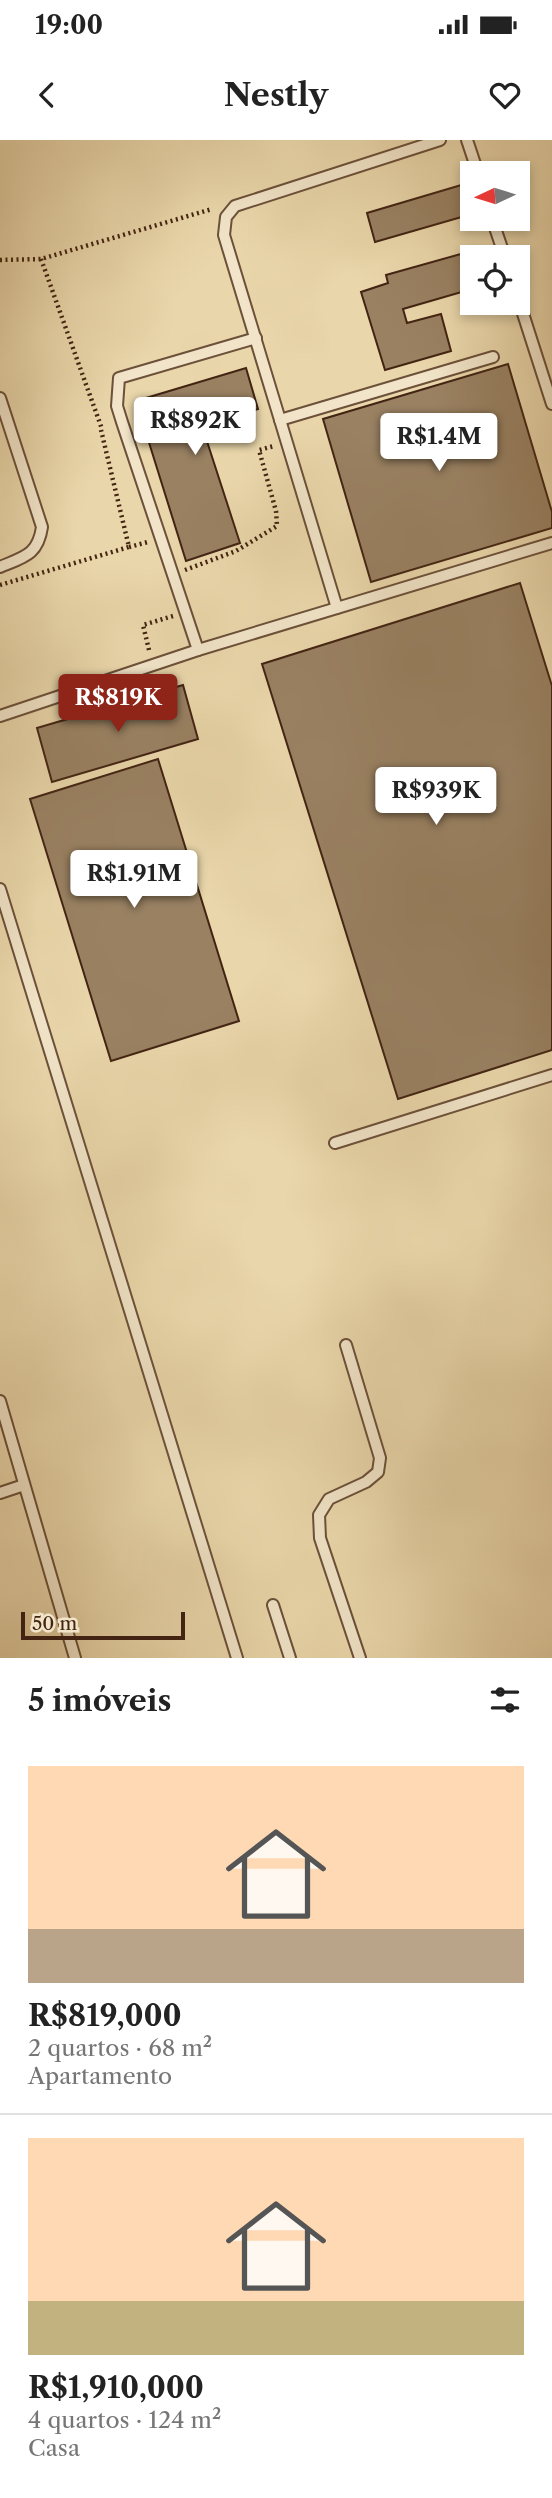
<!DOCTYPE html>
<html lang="pt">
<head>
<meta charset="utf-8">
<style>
	body { margin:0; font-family:"Libre Caslon Text",serif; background:#f6f6f6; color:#222; height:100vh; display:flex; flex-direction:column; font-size:26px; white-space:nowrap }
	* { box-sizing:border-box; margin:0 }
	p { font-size:23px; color:#767676 }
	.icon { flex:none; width:38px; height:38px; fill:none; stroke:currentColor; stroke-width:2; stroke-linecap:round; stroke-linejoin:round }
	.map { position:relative; height:1518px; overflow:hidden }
	.sheet { display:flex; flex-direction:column; background:#fff; flex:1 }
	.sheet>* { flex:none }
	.needle { width:46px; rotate:266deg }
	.buttons { position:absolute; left:460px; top:21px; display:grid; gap:14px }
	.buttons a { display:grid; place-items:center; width:70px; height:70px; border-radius:0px; background:#fff; box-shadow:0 4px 10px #0003; font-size:35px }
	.scale { position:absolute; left:21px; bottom:18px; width:164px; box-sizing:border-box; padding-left:7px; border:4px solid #432413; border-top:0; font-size:19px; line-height:24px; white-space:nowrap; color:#432413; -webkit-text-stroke:5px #f1e4c8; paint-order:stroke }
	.price { position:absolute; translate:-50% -60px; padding:0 16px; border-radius:7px; background:#fff; color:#222; font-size:23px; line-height:46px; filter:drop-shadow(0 2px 4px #0008) }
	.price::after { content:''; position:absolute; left:50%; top:42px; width:21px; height:16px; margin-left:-10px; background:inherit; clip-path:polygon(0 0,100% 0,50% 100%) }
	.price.current { background:#8f2418; color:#fff }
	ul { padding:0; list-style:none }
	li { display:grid; align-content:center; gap:14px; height:371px; padding:0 28px }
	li+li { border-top:2px solid #e0e0e0 }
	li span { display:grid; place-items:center; height:217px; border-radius:0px; color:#555 }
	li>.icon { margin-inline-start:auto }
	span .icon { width:126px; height:126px; fill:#fffc; stroke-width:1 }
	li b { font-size:30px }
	h2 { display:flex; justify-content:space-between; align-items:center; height:84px; padding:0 28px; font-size:30px }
	.status { display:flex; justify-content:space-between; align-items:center; height:49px; padding:0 35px; background:#fff; direction:ltr }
	.status svg { height:19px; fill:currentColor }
	header { display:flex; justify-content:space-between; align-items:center; height:91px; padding:0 28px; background:#fff; font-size:32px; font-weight:700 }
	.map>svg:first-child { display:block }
	.building { fill:#998162; stroke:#432413; stroke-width:2 }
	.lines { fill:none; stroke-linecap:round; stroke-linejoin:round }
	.lane-casing { stroke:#6c5039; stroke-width:14 }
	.path { stroke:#432413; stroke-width:4.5; stroke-dasharray:2 3.5; stroke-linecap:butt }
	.lane { stroke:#f1e4c8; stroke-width:10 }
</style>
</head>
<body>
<div class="status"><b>19:00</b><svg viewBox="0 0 49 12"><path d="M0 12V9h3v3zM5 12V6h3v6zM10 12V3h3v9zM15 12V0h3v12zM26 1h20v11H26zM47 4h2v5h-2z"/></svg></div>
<header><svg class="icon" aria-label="back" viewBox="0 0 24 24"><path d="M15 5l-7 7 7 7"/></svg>Nestly<svg class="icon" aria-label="heart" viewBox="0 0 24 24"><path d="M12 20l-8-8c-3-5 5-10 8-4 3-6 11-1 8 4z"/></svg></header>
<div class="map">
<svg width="552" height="1518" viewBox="0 0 552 1518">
	<rect width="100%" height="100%" fill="#e9d6aa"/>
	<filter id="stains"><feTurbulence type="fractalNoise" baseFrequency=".00286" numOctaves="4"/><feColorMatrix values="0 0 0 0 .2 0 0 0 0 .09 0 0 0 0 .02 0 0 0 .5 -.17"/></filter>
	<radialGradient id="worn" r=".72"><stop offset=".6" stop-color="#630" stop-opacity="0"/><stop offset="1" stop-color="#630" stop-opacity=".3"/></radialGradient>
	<g class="building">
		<polygon points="468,43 472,58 472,74 375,102 367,73"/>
		<polygon points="475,110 477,117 472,117 472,149 403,169 407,183 441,174 451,211 385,230 361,152 388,143 386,135"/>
		<polygon points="508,224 552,372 552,388 371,442 323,279"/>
		<polygon points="246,228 258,269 202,286 240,403 186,421 136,261"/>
		<polygon points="520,443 552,546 552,910 398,959 262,524"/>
		<polygon points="183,545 198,599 52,642 37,588"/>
		<polygon points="158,619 239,881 111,921 30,659"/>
	</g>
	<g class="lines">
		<defs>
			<g id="lane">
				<polyline points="467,0 478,33"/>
				<polyline points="492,79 505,117"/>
				<polyline points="518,158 552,264"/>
				<path d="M0 258 42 387C38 415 24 417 0 427"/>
				<polyline points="280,280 493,217"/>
				<polyline points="337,468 224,95 226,77 235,66 440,0"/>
				<polyline points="198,510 122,282 117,266 119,238 256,198"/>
				<polyline points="0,576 198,510 552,403"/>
				<polyline points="0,749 237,1518"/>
				<polyline points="335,1003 552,935"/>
				<polyline points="346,1205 380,1318 378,1332 366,1342 329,1359 319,1375 320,1398 360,1518"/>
				<polyline points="0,1261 75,1518"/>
				<polyline points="0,1353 24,1345"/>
				<polyline points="273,1465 290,1518"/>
			</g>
		</defs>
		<use href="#lane" class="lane-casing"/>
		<g class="path">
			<polyline points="41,119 102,289"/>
			<polyline points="0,120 41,119 212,69"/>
			<polyline points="129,407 148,402"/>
			<polyline points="185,430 236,411 277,386 276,371 259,310 274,306"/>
			<polyline points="0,445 129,407 101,290"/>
			<polyline points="149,510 143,485 173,476"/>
		</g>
		<use href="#lane" class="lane"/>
	</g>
	<rect width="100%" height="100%" filter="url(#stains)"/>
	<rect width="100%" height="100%" fill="url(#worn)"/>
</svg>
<div class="buttons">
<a><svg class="needle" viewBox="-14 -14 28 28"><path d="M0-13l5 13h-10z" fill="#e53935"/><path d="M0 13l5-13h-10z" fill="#767676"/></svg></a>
<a><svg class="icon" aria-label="locate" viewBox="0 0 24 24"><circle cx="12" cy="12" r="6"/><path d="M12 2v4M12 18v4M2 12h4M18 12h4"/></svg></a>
</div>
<div class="scale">50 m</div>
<b class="price" style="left:195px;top:317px">R$892K</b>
<b class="price" style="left:439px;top:333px">R$1.4M</b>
<b class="price current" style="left:118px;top:594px">R$819K</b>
<b class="price" style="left:436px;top:687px">R$939K</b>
<b class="price" style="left:134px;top:770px">R$1.91M</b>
</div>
<section class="sheet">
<h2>5 imóveis<svg class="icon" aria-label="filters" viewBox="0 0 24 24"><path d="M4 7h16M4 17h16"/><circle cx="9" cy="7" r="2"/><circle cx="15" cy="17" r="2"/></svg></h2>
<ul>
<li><span style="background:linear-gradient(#ffd9b3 75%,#b9a48a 0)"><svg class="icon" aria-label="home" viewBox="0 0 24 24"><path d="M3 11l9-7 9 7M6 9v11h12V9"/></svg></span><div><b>R$819,000</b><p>2 quartos · 68 m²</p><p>Apartamento</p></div></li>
<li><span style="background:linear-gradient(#ffd9b3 75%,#c2b280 0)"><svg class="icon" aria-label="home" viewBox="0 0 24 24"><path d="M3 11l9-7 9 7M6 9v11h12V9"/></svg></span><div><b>R$1,910,000</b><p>4 quartos · 124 m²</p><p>Casa</p></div></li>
</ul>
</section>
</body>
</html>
